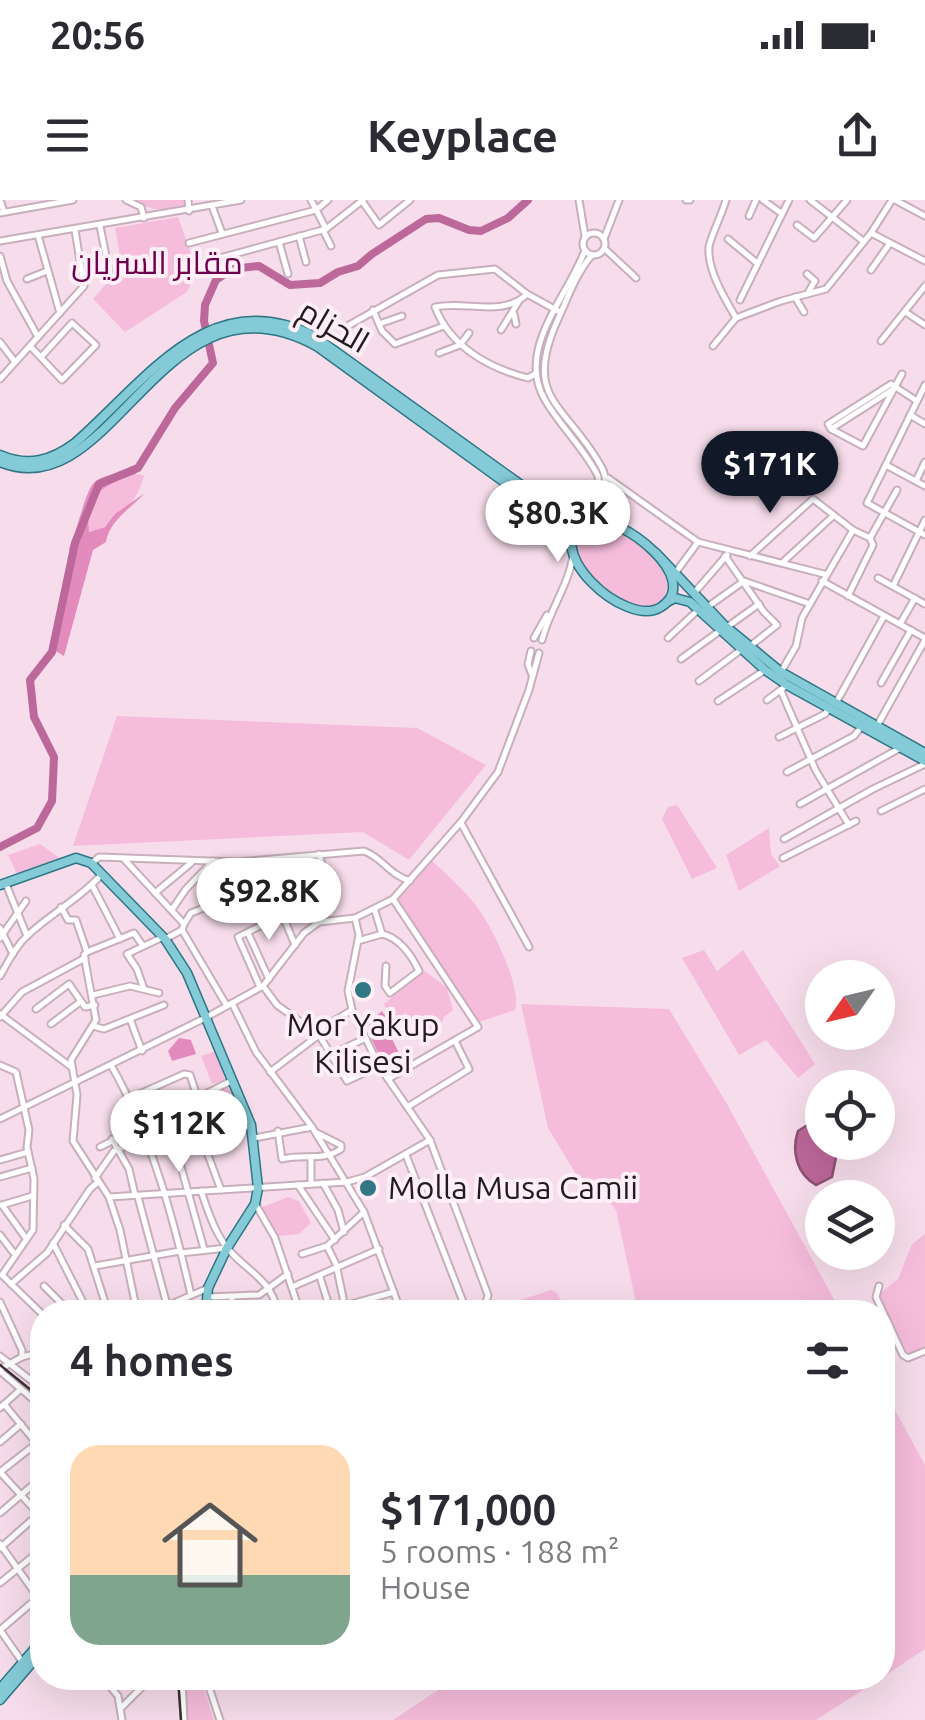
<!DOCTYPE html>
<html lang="en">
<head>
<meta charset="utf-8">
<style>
	body { margin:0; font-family:Ubuntu,Cairo,sans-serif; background:#f7f7f7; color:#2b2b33; height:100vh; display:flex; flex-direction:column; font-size:38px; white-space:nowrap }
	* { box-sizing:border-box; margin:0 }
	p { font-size:32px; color:#7c7c81 }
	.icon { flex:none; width:55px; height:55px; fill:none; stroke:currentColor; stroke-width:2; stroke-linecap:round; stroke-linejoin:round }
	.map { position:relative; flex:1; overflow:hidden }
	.sheet { position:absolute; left:30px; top:1100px; width:865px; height:390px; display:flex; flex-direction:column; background:#fff; border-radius:40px; box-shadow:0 10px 40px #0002 }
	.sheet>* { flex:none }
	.needle { width:65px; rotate:236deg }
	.controls { position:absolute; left:805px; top:760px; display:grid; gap:20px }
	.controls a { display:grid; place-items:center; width:90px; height:90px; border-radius:50%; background:#fff; box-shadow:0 10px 40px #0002; font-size:50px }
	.price { position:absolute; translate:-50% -85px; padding:0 22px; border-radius:35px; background:#fff; color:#222; font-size:32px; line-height:65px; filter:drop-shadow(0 2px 5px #0008) }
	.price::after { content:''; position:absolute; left:50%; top:60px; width:30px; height:22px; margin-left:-15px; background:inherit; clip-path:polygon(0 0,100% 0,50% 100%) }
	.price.on { background:#111827; color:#fff }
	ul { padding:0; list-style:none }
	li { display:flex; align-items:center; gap:30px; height:250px; padding:0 40px }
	li span { display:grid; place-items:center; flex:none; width:280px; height:200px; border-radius:30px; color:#555 }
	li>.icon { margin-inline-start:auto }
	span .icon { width:120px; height:120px; fill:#fffc; stroke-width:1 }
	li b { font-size:42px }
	h2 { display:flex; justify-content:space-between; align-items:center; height:120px; padding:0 40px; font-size:42px }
	.status { display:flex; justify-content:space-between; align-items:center; height:70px; padding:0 50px; background:#fff; direction:ltr }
	.status svg { height:28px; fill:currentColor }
	header { display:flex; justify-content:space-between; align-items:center; height:130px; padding:0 40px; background:#fff; font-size:45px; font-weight:700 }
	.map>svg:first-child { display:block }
	.green { fill:#f6bcdc }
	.forest { fill:#e38bbd }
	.water { fill:#bd689a; stroke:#8f5175; stroke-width:2.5 }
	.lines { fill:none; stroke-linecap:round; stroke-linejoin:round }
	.river { stroke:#bd689a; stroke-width:8 }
	.minor-casing { stroke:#c7afbc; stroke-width:9 }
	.major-casing { stroke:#2d7686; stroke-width:11 }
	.minor { stroke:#fff; stroke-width:5 }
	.major { stroke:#84cbd7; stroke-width:8 }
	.rail { stroke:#3b3036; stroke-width:2.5 }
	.poi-dot { fill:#327784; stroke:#feeef6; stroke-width:4 }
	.labels { text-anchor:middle; stroke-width:8; stroke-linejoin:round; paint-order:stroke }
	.park-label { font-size:32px; fill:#6e004e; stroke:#feeef6 }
	.street-label { font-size:32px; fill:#231a1f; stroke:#feeef6 }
	.poi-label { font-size:32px; fill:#231a1f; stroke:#feeef6 }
</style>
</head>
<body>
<div class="status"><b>20:56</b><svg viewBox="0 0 49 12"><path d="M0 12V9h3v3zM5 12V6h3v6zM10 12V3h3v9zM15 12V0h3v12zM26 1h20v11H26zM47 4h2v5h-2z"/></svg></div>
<header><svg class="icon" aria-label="menu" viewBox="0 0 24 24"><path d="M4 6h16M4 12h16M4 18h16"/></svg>Keyplace<svg class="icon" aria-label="share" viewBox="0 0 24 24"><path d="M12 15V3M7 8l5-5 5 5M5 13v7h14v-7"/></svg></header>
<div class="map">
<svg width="925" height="1520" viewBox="0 0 925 1520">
	<rect width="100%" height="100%" fill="#f7ddeb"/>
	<g class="green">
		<path d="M136 0H185L187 8C169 9 149 13 136 0Z"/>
		<path d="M178 17C186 41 201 68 187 92L125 132 93 99 122 66 115 28Z"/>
		<path d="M136 274 144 275C139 300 115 328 88 332 86 292 104 286 136 274Z"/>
		<path d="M597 322C630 334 658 350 668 386L662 402C627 423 580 374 574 341 578 330 585 323 597 322Z"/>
		<polygon points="117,516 417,528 486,565 409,660 363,632 73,646"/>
		<polygon points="677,605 717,668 692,679 662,619 668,607"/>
		<polygon points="769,628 771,654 780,666 739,691 726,655"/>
		<polygon points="40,644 61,659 17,674 8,655"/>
		<path d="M432 661C448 675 464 690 477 707 492 726 522 787 515 810L479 822 398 700Z"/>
		<polygon points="704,750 717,771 743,750 815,864 798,878 766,840 739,855 682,758"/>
		<polygon points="425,771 447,788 453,810 444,817 436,836 420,842 406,813 391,819 384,804"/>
		<polygon points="521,804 669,809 727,904 841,1112 638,1112 616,1010 601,992 576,974 548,928"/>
		<polygon points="216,851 225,880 212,884 201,856"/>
		<polygon points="228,885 242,925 230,930 218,919 212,891"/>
		<polygon points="288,997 299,1001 311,1023 299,1034 279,1036 270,1028 260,1008"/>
		<polygon points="925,1034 925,1148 908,1154 878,1095 898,1079 912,1044"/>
		<polygon points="551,1090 556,1092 569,1112 485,1112"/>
		<polygon points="883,1188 925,1265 925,1449 883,1477"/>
		<polygon points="186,1478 200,1478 214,1520 186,1520"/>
		<polygon points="456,1478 881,1478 816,1520 393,1520"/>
	</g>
	<g class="forest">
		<path d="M133 270 136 274C105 285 84 293 89 332L105 327 115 314 145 293C131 308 109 321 106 342L93 350 64 456 52 449C56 415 66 383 72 350L69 349C76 334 85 293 93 284 101 274 121 274 133 270Z"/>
		<polygon points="382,811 386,817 385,825 401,857 384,865 368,832 369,822"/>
		<polygon points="179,838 191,840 196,854 172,861 168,851"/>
	</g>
	<path class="water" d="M812 922 822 925V942L839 943 832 977 816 985C797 974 791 952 798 931Z"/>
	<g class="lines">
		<polyline class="river" points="0,647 37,628 52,601 54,557 34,517 30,480 52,452 75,343 99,284 138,268 175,208 213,163 204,121 205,105 216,80 232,69 259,66 290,85 320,83 338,72 358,66 372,54 426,19 439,18 469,30 481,31 508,18 528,0"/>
		<defs>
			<g id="minor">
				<polyline points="0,0 4,12"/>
				<polyline points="126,0 141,7 144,18"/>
				<polyline points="188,0 189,11"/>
				<polyline points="311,0 326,29"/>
				<polyline points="579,0 585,36"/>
				<polyline points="686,0 690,0"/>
				<polyline points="763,0 781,13"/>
				<polyline points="810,0 863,41"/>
				<polyline points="895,0 925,16"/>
				<polyline points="362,1 379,25 410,0"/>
				<polyline points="212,6 222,33"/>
				<polyline points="0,13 73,0"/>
				<polyline points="749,16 756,0"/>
				<polyline points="797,25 814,38 847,0"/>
				<polyline points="100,26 110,76"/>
				<polyline points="323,30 331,46"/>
				<circle cx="594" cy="44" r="11"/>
				<polyline points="871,33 925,61"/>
				<polyline points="38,35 60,113"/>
				<polyline points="299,36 306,62"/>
				<polyline points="604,39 619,0"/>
				<polyline points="728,39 757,63"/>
				<polyline points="0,41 241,0"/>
				<polyline points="279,42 288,74"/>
				<polyline points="189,43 316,10 328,0"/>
				<polyline points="605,49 636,78"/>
				<path d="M585 50C568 97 515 149 545 200 560 226 584 248 598 276L599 287 592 318"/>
				<path d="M592 55C577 72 568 97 559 117 520 201 567 203 602 268 611 285 599 305 609 320"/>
				<polyline points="0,56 7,81 38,137"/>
				<polyline points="205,62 326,29 363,0"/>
				<polyline points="871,70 890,43"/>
				<polyline points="807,74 815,81 809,91"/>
				<polyline points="27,79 47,71"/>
				<path d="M527 94C503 118 464 100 435 107 450 146 488 168 528 178L535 174"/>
				<polyline points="795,97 804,112"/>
				<polyline points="740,100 789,0"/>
				<polyline points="373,110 382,131 395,144 444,126"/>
				<polyline points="907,113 925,125"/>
				<polyline points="514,114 516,124"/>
				<polyline points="736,118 781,101 826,89 871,33 892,0"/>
				<polyline points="379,124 402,116"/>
				<polyline points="344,128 438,75 495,69 527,94 558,111"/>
				<polyline points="501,130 519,101"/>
				<polyline points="881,141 925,86"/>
				<polyline points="0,142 15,162"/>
				<polyline points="30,146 62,180 96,145 72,123 41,157"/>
				<path d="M713 146 736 118C725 99 707 70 709 47 710 38 723 12 726 0"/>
				<polyline points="439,153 460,145 469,133"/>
				<path d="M902 174C889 198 876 222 863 246L831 229 828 224 891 184 917 201"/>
				<polyline points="0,179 84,86 75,30"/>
				<polyline points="925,185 867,303 925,335"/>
				<polyline points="910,215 925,224"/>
				<polyline points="831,229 892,190"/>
				<polyline points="886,265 925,286"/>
				<polyline points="608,278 698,342 824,374"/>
				<polyline points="916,281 925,262"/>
				<polyline points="725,356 764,412 777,425 749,447"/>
				<polyline points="750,356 813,299 853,330"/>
				<polyline points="783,362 832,317"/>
				<polyline points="676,372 698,342"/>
				<polyline points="878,378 925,404"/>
				<polyline points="822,381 925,438"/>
				<polyline points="893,386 925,320"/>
				<polyline points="695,392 727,355"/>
				<polyline points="848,396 873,345 870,338"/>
				<polyline points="706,408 744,381 810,404"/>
				<polyline points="900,424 915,398"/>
				<polyline points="727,427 759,404"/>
				<polyline points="534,438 547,415"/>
				<polyline points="668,438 699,409"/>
				<path d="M542 440C549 411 570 383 573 354"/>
				<polyline points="531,451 528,464 532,475"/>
				<polyline points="681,459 721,430"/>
				<polyline points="781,472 796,446 802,418 853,330 870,338 897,290"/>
				<polyline points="699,481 742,449"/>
				<polyline points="881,483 911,430"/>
				<polyline points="781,491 816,571 849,625"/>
				<polyline points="767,500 787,485"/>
				<polyline points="718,501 765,470"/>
				<polyline points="836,503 884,416"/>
				<polyline points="877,526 925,440"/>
				<polyline points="779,537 825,514 829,508"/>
				<polyline points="787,572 854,536 862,526"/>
				<polyline points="800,604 900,548"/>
				<polyline points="881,611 925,589"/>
				<polyline points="461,623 529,747"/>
				<polyline points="784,639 873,589 925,564"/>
				<polyline points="123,658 184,724 182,730 227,806"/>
				<polyline points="783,658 856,621"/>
				<path d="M92 663 99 657 238 662 364 651C383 658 388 674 410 681"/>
				<polyline points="6,684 27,736"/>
				<polyline points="92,685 120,739"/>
				<polyline points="155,693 191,663"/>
				<polyline points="61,707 68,720 76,720 87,752 84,755 96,820 71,860 77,895 73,941 109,997 120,1030 137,1112"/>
				<polyline points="173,708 186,689 213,661"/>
				<polyline points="355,718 359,735 348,791 352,810 379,866 430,940 488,1095 485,1106 468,1112"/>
				<polyline points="184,724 191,713 242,693 252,698 264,725"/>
				<polyline points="0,728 13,754"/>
				<polyline points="248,733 269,779"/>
				<path d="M382 734C398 737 411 754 419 771L390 793 385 786 386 766"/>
				<polyline points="0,738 26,701"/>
				<polyline points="165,739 182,730"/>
				<polyline points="358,741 382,734 375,711"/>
				<polyline points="295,745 275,697 306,690 326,679 319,654"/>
				<polyline points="87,752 134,733 143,746"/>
				<path d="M0 776C8 762 15 747 27 736 51 713 80 699 102 674"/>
				<polyline points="263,786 277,805 319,835 347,881 379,866"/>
				<polyline points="260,787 238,737 282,715"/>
				<polyline points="144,789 137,769 127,754 163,737"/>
				<polyline points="93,795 130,786 159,793"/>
				<polyline points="232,803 256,852 312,927 364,1012 401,1112"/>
				<polyline points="36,809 69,784 85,807 95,805"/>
				<polyline points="0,814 70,866"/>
				<polyline points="0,817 22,792 85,758"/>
				<polyline points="130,819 142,851"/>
				<polyline points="51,824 80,802"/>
				<polyline points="93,826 104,829 164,805"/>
				<polyline points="314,833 352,810"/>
				<polyline points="330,855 366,838"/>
				<polyline points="0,865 16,872 29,930 27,947 34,979 33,1030 2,1075"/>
				<path d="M111 865C151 935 173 1017 191 1095"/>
				<polyline points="270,872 319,835"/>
				<polyline points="388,879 478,827 393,699"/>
				<polyline points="128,899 184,874 190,875 197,896"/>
				<polyline points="188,901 221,990"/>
				<polyline points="409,906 469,869 455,841"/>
				<polyline points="0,919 207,817 263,786 304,733 319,722 355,718 393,699 461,622 498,572 529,490 539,453"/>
				<polyline points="171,931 204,1049"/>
				<path d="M278 931 282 959C303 953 322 962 341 949V945L317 933"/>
				<polyline points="254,938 312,927"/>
				<polyline points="112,939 129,969 135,995"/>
				<polyline points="100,947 231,881"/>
				<polyline points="406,955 467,1112"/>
				<polyline points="311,958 311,984"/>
				<polyline points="0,960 28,952"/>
				<polyline points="0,977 32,968"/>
				<polyline points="95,978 114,951 143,939 216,919 228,931 251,925"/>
				<polyline points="323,983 338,1010 344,1032"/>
				<polyline points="298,985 335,1040"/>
				<path d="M201 991C208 1011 215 1034 229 1050 250 1074 270 1078 278 1112"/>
				<polyline points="109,997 347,982 365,977 430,940"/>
				<polyline points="138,997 167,1105"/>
				<polyline points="2,1005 25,1037"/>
				<polyline points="2,1005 32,996"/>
				<polyline points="256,1005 275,1038 300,1112"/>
				<polyline points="64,1025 88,1049 108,1112"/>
				<polyline points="0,1035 13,1052"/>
				<polyline points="53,1043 88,1112"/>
				<polyline points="327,1046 336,1064 346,1112"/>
				<polyline points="181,1053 227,1048"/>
				<polyline points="302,1054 327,1046 364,1012"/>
				<polyline points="95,1066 180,1051"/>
				<polyline points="2,1075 42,1114"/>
				<polyline points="320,1077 331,1112"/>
				<polyline points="11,1084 47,1053 90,989 98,982"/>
				<polyline points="44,1086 70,1112"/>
				<polyline points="879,1086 876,1097 903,1155 908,1158 925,1151"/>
				<polyline points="292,1087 379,1049"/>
				<polyline points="208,1097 259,1095 288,1074"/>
				<polyline points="232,1097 232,1112"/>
				<polyline points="0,1102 22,1150 22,1157"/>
				<polyline points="344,1106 394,1092"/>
				<polyline points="153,1112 208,1088"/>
				<polyline points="372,1112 398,1104"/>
				<polyline points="0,1156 42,1189"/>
				<polyline points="0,1169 22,1157 42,1152"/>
				<polyline points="0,1171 42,1207"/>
				<polyline points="4,1204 42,1250"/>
				<polyline points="0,1208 21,1189"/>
				<polyline points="0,1242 21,1224"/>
				<polyline points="0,1272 42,1318"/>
				<polyline points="0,1272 37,1243"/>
				<polyline points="0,1313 42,1277"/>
				<polyline points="0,1344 42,1403"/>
				<polyline points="0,1348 42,1311"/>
				<polyline points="0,1383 42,1349"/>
				<polyline points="0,1430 42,1394"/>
				<polyline points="0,1430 23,1463"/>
				<polyline points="103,1478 118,1496 122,1520"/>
				<polyline points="182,1478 184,1520"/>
				<polyline points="206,1478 220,1520"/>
				<polyline points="121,1508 151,1478"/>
			</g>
			<g id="major">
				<path d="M0 255C28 267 51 261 75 243 145 182 209 83 314 136L556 310 588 319"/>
				<path d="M0 262C115 310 161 59 318 147L551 316 571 347"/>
				<path d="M588 319C622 315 704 379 661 407 626 430 534 346 588 319Z"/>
				<polyline points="656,353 724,425 781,472 925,553"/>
				<polyline points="667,402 675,398 690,402 765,470 787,485 925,561"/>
				<polyline points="0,685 76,658 91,663 165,739 187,773 251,925 258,988 255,1004 227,1048 208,1088 206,1112"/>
				<polyline points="0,1489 42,1440"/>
				<polyline points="0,1500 42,1451"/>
			</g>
		</defs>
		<use href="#minor" class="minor-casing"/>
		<use href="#major" class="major-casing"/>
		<use href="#minor" class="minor"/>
		<use href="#major" class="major"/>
		<g class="rail">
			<polyline points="0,1165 42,1199"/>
			<polyline points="178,1478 181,1520"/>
		</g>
	</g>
	<g class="poi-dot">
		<circle cx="363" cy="790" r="10"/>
		<circle cx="368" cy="988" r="10"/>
	</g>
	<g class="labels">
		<g class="park-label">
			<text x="157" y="74">مقابر السريان</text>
		</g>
		<g class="street-label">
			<text transform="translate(334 126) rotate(30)" y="11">الحزام</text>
		</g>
		<g class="poi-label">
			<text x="363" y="836">Mor Yakup<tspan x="363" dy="37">Kilisesi</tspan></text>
			<text x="388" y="999" text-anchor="start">Molla Musa Camii</text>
		</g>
	</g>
</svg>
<div class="controls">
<a><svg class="needle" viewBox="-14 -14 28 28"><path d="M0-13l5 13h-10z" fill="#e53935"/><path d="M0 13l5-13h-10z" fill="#7c7c81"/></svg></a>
<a><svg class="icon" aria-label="locate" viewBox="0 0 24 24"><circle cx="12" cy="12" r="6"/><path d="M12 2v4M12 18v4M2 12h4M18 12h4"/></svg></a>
<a><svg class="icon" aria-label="layers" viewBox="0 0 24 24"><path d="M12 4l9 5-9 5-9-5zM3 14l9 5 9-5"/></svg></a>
</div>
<b class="price on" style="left:770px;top:316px">$171K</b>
<b class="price" style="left:558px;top:365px">$80.3K</b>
<b class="price" style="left:269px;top:743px">$92.8K</b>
<b class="price" style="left:179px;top:975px">$112K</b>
<section class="sheet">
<h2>4 homes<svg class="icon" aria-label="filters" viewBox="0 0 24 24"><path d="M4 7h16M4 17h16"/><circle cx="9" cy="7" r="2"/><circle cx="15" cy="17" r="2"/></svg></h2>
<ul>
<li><span style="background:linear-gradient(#ffd9b3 65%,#7fa58c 0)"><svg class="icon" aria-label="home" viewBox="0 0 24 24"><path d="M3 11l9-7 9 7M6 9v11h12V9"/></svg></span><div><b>$171,000</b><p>5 rooms · 188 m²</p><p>House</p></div></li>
</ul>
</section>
</div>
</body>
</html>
